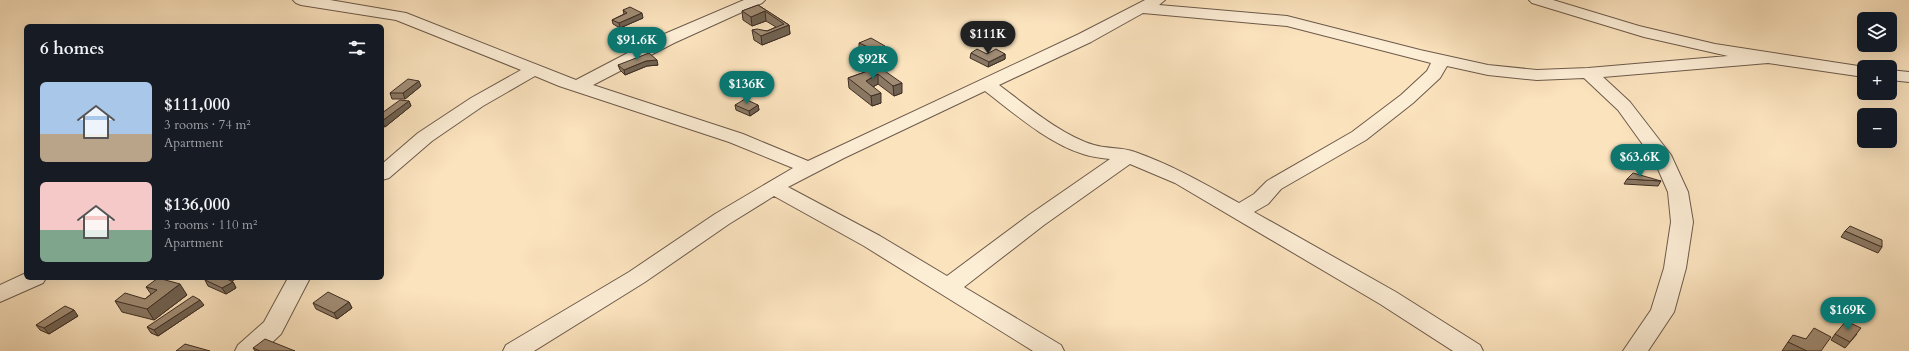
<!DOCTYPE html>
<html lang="en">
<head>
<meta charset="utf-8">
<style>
	body { margin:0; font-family:Cardo,serif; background:#20242c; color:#f1f3f6; height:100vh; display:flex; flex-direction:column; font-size:15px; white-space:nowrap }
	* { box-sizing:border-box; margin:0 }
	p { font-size:13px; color:#9ea1a6 }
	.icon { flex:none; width:22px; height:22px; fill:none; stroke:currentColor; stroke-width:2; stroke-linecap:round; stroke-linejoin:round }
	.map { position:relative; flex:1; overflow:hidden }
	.details { position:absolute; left:24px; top:24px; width:360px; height:256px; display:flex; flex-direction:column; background:#171b24; border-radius:6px; box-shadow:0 4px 16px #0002 }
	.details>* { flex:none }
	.tools { position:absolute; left:1857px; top:12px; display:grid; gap:8px }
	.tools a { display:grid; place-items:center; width:40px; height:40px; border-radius:6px; background:#171b24; box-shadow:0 4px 16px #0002; font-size:20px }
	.price { position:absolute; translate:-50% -34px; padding:0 9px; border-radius:14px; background:#0f766e; color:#fff; font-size:13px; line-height:26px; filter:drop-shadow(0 1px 2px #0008) }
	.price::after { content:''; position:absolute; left:50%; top:24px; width:12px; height:9px; margin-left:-6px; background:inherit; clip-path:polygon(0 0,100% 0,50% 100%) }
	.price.current { background:#222; color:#fff }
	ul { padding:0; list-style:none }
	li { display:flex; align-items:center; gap:12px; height:100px; padding:0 16px }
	li span { display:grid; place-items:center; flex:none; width:112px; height:80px; border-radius:6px; color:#555 }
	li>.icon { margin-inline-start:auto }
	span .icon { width:48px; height:48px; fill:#fffc; stroke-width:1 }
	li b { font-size:17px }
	h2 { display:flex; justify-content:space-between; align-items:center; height:48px; padding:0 16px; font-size:17px }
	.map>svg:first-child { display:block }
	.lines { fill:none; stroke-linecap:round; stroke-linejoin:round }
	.minor-casing { stroke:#6d5a4a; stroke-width:2 }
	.minor { fill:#fcedd5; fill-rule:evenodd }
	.wall { fill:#8a7864; stroke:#3e2d24 }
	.shaded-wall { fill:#706251; stroke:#3e2d24 }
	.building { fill:#a08c74; stroke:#3e2d24 }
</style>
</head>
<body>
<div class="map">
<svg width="1909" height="351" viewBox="0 0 1909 351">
	<rect width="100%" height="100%" fill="#fbe3be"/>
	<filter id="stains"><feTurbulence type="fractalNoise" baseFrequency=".005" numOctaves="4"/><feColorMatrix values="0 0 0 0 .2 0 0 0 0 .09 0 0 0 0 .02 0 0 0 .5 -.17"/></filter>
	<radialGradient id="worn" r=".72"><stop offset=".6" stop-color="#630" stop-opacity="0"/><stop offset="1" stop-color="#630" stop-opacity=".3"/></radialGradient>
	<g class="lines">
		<defs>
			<g id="minor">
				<path d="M293 0H330L406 13 576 80 662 35 744 0H765L762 3 674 43 593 85 743 134 808 161 1079 34 1145 0H1165L1159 5 1287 16 1420 50 1488 65 1537 70 1588 68 1728 56 1644 37 1532 3 1529 0H1553L1639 26 1715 44 1865 67 1864 77 1768 63 1603 77 1630 102 1671 155 1688 192 1693 222 1686 268 1674 312 1648 351H1623L1651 310 1664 268 1671 222 1668 192 1654 160 1618 110 1584 78 1537 80 1488 75 1447 66 1440 78 1413 103 1366 140 1281 189 1268 204 1254 212 1396 292 1480 345 1483 351H1453L1380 304 1175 183 1130 164 1044 225 964 287 1061 345 1064 351H1033L864 246 774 196 729 224 645 282 534 351H503L506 345 629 272 715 214 793 168 729 142 559 86 535 76 483 106 432 141 389 178 382 180V164L418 133 471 98 521 70 396 20 301 5 296 3ZM1143 13 1287 26 1431 63 1427 71 1401 95 1352 132 1267 181 1254 194 1239 203C1205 184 1172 165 1135 152 1122 147 1107 149 1094 145 1061 135 1026 105 999 85L1091 42ZM985 91C1015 114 1048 143 1083 154 1092 157 1101 158 1110 159L1029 215 947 276 880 236 788 187 844 158Z"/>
				<polygon points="1890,70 1909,72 1909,82 1890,80"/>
				<polygon points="26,273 26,278 46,278 43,283 0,302 0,285"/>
				<polygon points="288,278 310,278 281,334 263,351 235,351 238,345 264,322"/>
			</g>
		</defs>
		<use href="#minor" class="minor-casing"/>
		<use href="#minor" class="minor"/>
	</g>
	<g class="wall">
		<polygon points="758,5 789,25 790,34 762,45 754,40 752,30 767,31 776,27 766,21 752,26 743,20 742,11"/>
		<polygon points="623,10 643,18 620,28 613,24 612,20 624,14"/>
		<polygon points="859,43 885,51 875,56 859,48"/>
		<polygon points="971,53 987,54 1005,54 1005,59 988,67 970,58"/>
		<polygon points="618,65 658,65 647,66 625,75 620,70"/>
		<polygon points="879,67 902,93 894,96 878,84 873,87 881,103 872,106 849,88 848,78"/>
		<polygon points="421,86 405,99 392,99 390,93"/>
		<polygon points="409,101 411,106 385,127 382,126 382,113"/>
		<polygon points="735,105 758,105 759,110 750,116 736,110"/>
		<polygon points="1627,179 1661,181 1658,186 1624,184"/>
		<polygon points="1845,231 1882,247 1878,253 1841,237"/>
		<polygon points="205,280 232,281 233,282 236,288 226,294 208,286"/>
		<polygon points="146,287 187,295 154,320 122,312 115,301 145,299 151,294"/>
		<polygon points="349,302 352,308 337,319 316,309 313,303"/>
		<polygon points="204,305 158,336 151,333 147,327"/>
		<polygon points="78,316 49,334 40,330 36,325"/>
		<polygon points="1835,334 1857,334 1845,348 1831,340"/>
		<polygon points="1788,342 1821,351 1782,351"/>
		<polygon points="253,348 295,351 255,351"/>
	</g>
	<g class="shaded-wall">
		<polygon points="765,11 766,21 752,26 751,17"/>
		<polygon points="642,13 643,18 620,28 619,23"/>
		<polygon points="789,25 790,34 762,45 761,36"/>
		<polygon points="885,46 885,51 875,56 875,50"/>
		<polygon points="1005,54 1005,59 988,67 989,62"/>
		<polygon points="657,60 658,65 647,66 625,75 624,70 646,61"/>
		<polygon points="878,74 878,84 866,91 866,81"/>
		<polygon points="419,81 421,86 405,99 403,93"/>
		<polygon points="902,83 902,93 894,96 893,86"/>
		<polygon points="881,93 881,103 872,106 871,96"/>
		<polygon points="409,101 411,106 385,127 382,121"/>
		<polygon points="758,105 759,110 750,116 749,111"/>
		<polygon points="225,278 237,278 228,284"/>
		<polygon points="233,282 236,288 226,294 222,288"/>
		<polygon points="180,284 187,295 154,320 147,309"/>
		<polygon points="200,300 204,305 158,336 154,330"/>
		<polygon points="349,302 352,308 337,319 334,313"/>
		<polygon points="74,310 78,316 49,334 44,328"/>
	</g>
	<g class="building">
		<polygon points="758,5 789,25 761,36 752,30 757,29 767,31 784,24 765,11 751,17 742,11"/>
		<polygon points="630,7 642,13 619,23 612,20 627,13 623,10"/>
		<polygon points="871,38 885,46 875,50 859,43"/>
		<polygon points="977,49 987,54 996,49 1005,54 989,62 971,53"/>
		<polygon points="649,53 657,60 646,61 624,70 618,65"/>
		<polygon points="879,67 902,83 893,86 878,74 866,81 881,93 871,96 848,78"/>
		<polygon points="408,79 419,81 403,93 390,93"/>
		<polygon points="745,99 758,105 749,111 735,105"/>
		<polygon points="400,100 409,101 382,121 382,113"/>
		<polygon points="1633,173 1661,181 1627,179"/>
		<polygon points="1850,226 1882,240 1882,247 1845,231"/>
		<polygon points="158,278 180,284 147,309 115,301 125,293 145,299 157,290 146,287"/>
		<polygon points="209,278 225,278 233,282 222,288 205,280"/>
		<polygon points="328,292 349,302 334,313 313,303"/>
		<polygon points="193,296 200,300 154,330 147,327"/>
		<polygon points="65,306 74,310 44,328 36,325"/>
		<polygon points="1846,321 1861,328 1850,342 1835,334"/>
		<polygon points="1814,328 1831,337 1821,351 1807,351 1788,342 1793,335 1806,339"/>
		<polygon points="265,339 295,351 260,351 253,348"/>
		<polygon points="185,344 210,351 176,351"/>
	</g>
	<rect width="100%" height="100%" filter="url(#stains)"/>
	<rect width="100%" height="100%" fill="url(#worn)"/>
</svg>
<div class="tools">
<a><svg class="icon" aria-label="layers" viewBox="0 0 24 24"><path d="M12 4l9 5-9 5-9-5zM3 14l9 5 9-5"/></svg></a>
<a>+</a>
<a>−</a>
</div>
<b class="price current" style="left:988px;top:55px">$111K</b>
<b class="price" style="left:637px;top:61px">$91.6K</b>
<b class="price" style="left:873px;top:80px">$92K</b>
<b class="price" style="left:747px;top:105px">$136K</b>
<b class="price" style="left:1640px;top:178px">$63.6K</b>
<b class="price" style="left:1848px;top:331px">$169K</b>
<section class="details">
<h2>6 homes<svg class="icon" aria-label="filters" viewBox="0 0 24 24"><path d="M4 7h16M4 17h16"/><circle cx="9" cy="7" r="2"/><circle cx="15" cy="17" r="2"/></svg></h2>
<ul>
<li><span style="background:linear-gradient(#a9c7e8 65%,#b9a48a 0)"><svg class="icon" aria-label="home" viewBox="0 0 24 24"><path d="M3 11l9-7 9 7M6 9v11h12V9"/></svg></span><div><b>$111,000</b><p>3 rooms · 74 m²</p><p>Apartment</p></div></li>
<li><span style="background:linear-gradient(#f6c9c9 60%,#7fa58c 0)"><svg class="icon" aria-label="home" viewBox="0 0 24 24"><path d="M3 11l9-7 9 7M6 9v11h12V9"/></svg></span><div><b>$136,000</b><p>3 rooms · 110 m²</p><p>Apartment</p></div></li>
</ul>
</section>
</div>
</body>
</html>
